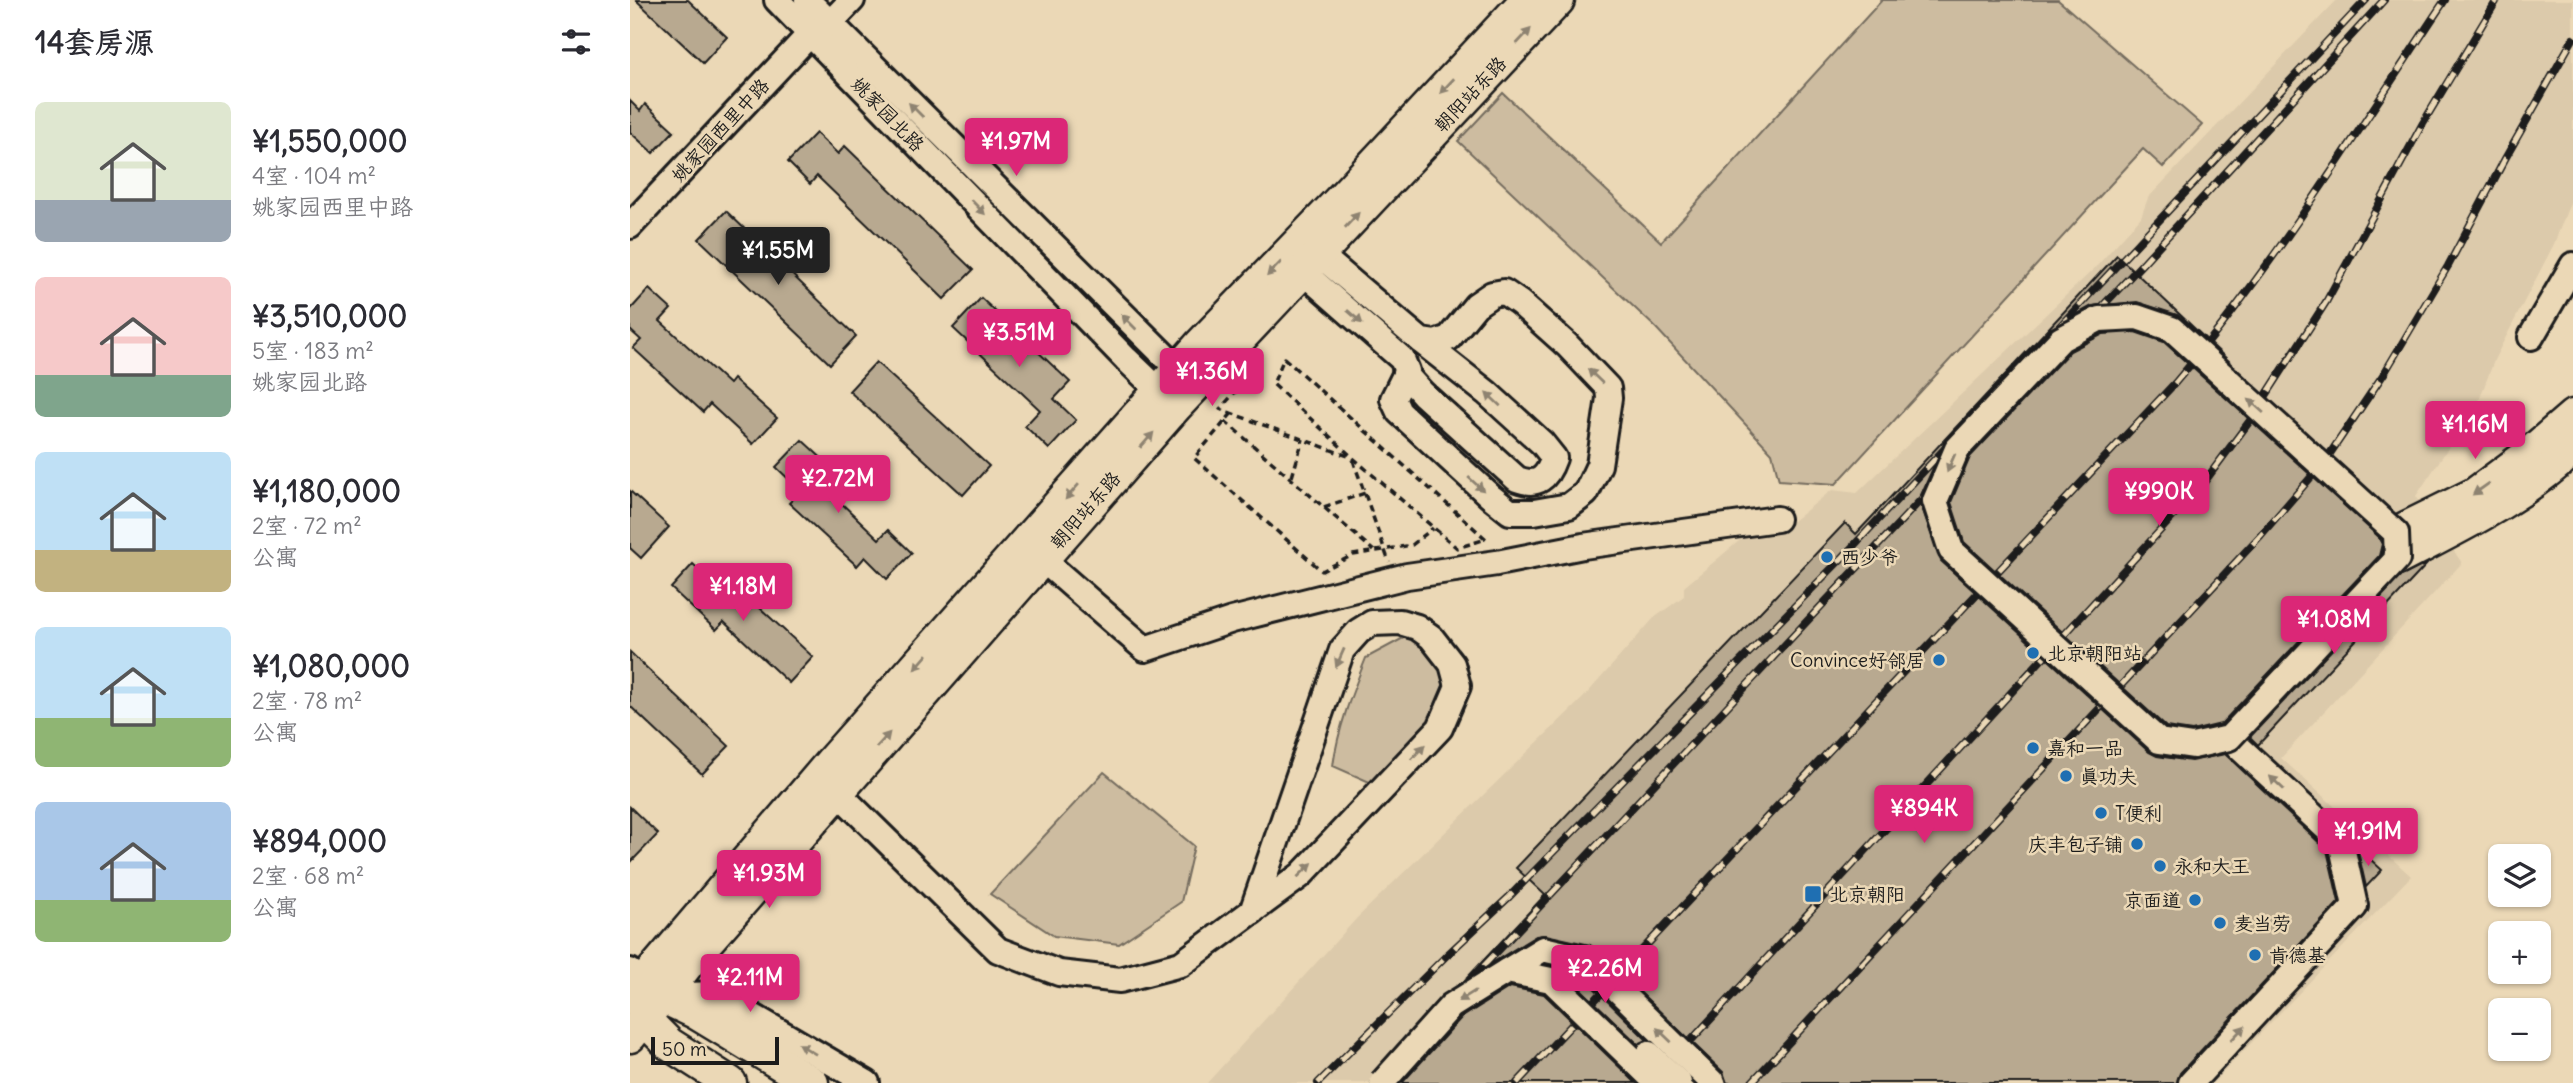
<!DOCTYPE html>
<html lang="zh">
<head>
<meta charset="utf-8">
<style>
	body { margin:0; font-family:Delius,"LXGW WenKai TC",sans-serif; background:#f2f2f3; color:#2b2b33; height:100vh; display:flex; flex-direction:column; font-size:26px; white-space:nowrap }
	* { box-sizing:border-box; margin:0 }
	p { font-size:23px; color:#7c7c81 }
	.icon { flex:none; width:38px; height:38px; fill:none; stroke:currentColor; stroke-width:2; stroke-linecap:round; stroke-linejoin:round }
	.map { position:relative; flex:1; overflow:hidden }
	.side { display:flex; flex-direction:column; background:#fff; width:630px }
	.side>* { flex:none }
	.controls { position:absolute; left:1858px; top:844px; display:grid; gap:14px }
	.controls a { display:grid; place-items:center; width:63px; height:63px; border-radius:10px; background:#fff; box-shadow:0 2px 5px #0004; font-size:35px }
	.scale { position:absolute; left:21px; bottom:18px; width:128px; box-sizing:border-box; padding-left:7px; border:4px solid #1c1c1c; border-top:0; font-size:19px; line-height:24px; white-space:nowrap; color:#1c1c1c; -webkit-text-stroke:5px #ebd8b6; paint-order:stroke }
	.price { position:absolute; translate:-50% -60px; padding:0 16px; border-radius:7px; background:#db2777; color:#fff; font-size:23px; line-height:46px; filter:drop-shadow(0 2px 4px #0008) }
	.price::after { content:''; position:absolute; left:50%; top:42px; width:21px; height:16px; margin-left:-10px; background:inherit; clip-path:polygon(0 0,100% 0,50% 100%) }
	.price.current { background:#222; color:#fff }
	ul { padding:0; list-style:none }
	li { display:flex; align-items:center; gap:21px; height:175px; padding:0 35px }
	li span { display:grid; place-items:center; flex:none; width:196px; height:140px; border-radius:10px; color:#555 }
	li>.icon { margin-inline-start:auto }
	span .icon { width:84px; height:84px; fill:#fffc; stroke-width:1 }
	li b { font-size:30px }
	h2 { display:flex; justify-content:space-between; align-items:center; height:84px; padding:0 35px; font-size:30px }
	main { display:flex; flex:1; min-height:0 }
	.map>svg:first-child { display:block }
	.built { fill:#dccaab }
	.green { fill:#cdbca0; stroke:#746c5e; stroke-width:2 }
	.building { fill:#b8a990; stroke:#1c1c1c; stroke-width:2 }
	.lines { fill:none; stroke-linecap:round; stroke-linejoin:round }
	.minor-casing { stroke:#1c1c1c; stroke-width:30 }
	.major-casing { stroke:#1c1c1c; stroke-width:37 }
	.path { stroke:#1c1c1c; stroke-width:3.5; stroke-dasharray:7 5; stroke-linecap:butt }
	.minor { stroke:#ebd8b6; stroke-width:24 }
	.major { stroke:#ebd8b6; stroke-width:32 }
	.rail-casing { stroke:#1c1c1c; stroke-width:8 }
	.rail { stroke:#ebd8b6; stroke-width:5; stroke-dasharray:16; stroke-linecap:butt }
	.minor-bridge-casing { stroke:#1c1c1c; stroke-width:30; stroke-linecap:butt }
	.minor-bridge { stroke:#ebd8b6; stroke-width:24 }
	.oneway { fill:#8e8371 }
	.poi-dot { fill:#1f6fb2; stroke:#ebd8b6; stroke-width:2.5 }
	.labels { text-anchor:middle; stroke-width:5; stroke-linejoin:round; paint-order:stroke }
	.street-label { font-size:19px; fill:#1c1c1c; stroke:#ebd8b6 }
	.poi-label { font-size:19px; fill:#1c1c1c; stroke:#ebd8b6; text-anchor:start }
</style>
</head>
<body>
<main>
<section class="side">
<h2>14套房源<svg class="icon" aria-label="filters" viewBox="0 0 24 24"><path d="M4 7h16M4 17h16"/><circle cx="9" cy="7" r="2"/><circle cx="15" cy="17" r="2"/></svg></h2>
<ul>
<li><span style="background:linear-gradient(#dfe7d0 70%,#9aa5b1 0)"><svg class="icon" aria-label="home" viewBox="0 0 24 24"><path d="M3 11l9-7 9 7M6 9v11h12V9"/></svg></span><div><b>¥1,550,000</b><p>4室 · 104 m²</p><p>姚家园西里中路</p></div></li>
<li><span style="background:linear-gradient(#f6c9c9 70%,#7fa58c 0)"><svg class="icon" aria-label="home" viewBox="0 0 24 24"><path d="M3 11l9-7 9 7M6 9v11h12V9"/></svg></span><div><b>¥3,510,000</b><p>5室 · 183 m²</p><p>姚家园北路</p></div></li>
<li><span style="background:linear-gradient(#bfe0f5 70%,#c2b280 0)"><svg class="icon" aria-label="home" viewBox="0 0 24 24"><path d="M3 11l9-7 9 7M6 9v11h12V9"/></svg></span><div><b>¥1,180,000</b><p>2室 · 72 m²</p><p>公寓</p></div></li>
<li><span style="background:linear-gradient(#bfe0f5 65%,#8fb573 0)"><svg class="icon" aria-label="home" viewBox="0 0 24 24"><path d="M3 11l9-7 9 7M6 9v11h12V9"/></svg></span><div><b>¥1,080,000</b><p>2室 · 78 m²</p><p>公寓</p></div></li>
<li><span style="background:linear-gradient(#a9c7e8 70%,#8fb573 0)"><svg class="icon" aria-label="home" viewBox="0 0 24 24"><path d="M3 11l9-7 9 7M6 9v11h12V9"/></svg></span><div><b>¥894,000</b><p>2室 · 68 m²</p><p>公寓</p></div></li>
</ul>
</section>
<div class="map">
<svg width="1943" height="1083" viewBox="0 0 1943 1083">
	<rect width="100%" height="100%" fill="#ebd8b6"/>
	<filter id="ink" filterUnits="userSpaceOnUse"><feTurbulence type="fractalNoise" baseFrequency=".0143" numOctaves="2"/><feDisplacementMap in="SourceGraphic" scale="14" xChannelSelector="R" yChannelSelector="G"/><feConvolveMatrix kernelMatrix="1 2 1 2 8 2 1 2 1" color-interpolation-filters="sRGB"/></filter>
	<g filter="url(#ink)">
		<polygon class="built" points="1707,0 1943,0 1943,195 1924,244 1865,358 1848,403 1786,496 1832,563 1651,758 1781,876 1583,1083 577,1083 727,918 953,698 1024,618 1054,596 1054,587 1122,530 1163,521 1202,490 1227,493 1466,267 1511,217 1518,198"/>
		<g class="green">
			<polygon points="1252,0 1428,0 1572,125 1533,167 1513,149 1206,484 1149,480 1142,453 1026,328 828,141 873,93 1031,242"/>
			<path d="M779 635 806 654 818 681 811 706 780 747 744 784 703 766C708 728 722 693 736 658Z"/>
			<polygon points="474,772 564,846 551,902 489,944 424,936 360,894"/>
		</g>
		<g class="building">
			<polygon points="6,0 58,0 97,37 73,63"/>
			<polygon points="0,101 10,111 15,104 44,131 23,153 0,132"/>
			<polygon points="186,133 208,154 215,146 343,270 314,299 187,176 180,184 158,162"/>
			<polygon points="96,211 226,336 200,364 69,239"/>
			<polygon points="1487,255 1600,362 1547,315 1507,302 1462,306 1420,329 1316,439 1291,495 1291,505 1311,561 1519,752 1527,756 1561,761 1595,754 1697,850 1709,902 1550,1073 1547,1083 1097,1083 1093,1072 960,945 916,935 906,936 836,979 915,895 886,868 1215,523 1226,534"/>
			<polygon points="19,289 41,309 30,321 99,384 103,379 147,418 123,444 80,404 73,412 3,348 11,340 0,330 0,310"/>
			<polygon points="351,298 440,382 424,399 446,420 419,449 395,426 410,410 323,328"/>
			<polygon points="1505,332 1534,342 1749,537 1752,544 1749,556 1591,724 1562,731 1536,727 1334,542 1321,502 1340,457 1440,351 1473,334"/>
			<polygon points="246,362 359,466 333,495 219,391"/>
			<polygon points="172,440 198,464 185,478 249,539 258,530 282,553 257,579 235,557 227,566 159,503 171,491 146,467"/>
			<polygon points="0,491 39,527 11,558 0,548"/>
			<polygon points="1798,563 1628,745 1620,737 1771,576"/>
			<polygon points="63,564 108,606 117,596 183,657 159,683 94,622 86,630 41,588"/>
			<polygon points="0,652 99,746 72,774 0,706"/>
			<polygon points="0,807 28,834 0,863"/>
			<polygon points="1727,847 1752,870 1736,887"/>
			<polygon points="929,968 949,973 1017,1040 1008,1044"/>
			<polygon points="880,987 914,994 1006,1083 772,1083 831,1018"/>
		</g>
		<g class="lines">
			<defs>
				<g id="minor">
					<polyline points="147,0 496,359 541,402"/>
					<polyline points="177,0 560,381"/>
					<polyline points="0,226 180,34 200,23 222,0"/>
					<polyline points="673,272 772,359 777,371 763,399 769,412 860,496 880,512 904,512 939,506 956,493 969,465 979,398 978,388 937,345 890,303 874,292 862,294 846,305 819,338 805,343 791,341 690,255"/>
					<polyline points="1901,337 1943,265"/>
					<path d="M775 374 793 394 887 479C908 487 917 478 924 458L912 443 857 393 791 341"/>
					<polyline points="412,559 515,649 602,620 777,576 867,563 953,546 1147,519"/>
					<polyline points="196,781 368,950 429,973 490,980 551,964 671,875 810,728 828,686 822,664 801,637 787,627 770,622 742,623 729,631 712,650 622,912"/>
					<polyline points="0,971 31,996 85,994 237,1083"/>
					<polyline points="1561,1083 1725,906 1711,842 1599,738"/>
				</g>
				<g id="major">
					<polyline points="1766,533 1845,494 1899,454 1943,416"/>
					<path d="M1767 559C1828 527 1893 497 1943 449"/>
					<polyline points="31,996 65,1012 182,1083"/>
					<polyline points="0,998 203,760 571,344 711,199 897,0"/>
					<polyline points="13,1018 39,1044 100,1083"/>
					<polyline points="0,1036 64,956 546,406 928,0"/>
				</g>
			</defs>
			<use href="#minor" class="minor-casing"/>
			<use href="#major" class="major-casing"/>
			<g class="path">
				<polygon points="654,358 856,539 827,548 722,457 643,384"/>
				<polyline points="608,389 590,409 718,456"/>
				<polyline points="602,413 564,458 692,571 723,555 782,545 803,528"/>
				<polyline points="595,421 744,551"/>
				<polyline points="723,460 759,562"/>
				<polyline points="662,477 673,439"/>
				<polyline points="694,507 735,493"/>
			</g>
			<use href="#minor" class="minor"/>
			<use href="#major" class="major"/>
			<defs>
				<g id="rail">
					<polyline points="688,1083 817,955 879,897 1213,557 1736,0"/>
					<polyline points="744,1083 1512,264 1754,0"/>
					<path d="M887 1083 1545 383C1646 264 1728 130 1815 0"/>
					<polyline points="1022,1083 1572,485 1619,422 1696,302 1793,123 1867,0"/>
					<polyline points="1121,1083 1631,535 1695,461 1755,372 1818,266 1876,157 1943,39"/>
				</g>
			</defs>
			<use href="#rail" class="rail-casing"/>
			<use href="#rail" class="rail"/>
			<defs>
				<g id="minor-bridge">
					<polygon points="1507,317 1542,329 1766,533 1767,559 1599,738 1563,746 1529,741 1321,550 1305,501 1327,449 1431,339 1469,319"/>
					<polyline points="877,971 913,949 956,959 1083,1083"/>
					<polyline points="1019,1054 1049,1083"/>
					<polyline points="752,1083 821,1006 877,971 921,980 1027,1083"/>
				</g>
			</defs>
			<use href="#minor-bridge" class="minor-bridge-casing"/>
			<use href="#minor-bridge" class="minor-bridge"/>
		</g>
		<defs><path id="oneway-solid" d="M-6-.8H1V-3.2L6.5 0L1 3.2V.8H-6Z" transform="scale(1.75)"/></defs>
		<g class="oneway">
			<use href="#oneway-solid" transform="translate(894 36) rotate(-47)"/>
			<use href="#oneway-solid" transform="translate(817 86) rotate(133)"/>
			<use href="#oneway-solid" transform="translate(286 110) rotate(-135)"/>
			<use href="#oneway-solid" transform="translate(348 207) rotate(46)"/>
			<use href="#oneway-solid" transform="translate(722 220) rotate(-47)"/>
			<use href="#oneway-solid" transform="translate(644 269) rotate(134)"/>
			<use href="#oneway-solid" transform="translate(725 317) rotate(41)"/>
			<use href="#oneway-solid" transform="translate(499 322) rotate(-135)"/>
			<use href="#oneway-solid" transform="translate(965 376) rotate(-136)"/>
			<use href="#oneway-solid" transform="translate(863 399) rotate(-137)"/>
			<use href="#oneway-solid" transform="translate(1626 406) rotate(-138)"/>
			<use href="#oneway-solid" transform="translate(517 440) rotate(-49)"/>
			<use href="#oneway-solid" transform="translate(1321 463) rotate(113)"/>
			<use href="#oneway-solid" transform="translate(846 484) rotate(42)"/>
			<use href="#oneway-solid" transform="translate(1851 489) rotate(145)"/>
			<use href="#oneway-solid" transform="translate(442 492) rotate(131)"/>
			<use href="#oneway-solid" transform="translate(710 658) rotate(114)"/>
			<use href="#oneway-solid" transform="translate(291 662) rotate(131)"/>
			<use href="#oneway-solid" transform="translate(253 740) rotate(-48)"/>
			<use href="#oneway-solid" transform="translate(788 752) rotate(-47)"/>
			<use href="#oneway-solid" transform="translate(1647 783) rotate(-137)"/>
			<use href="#oneway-solid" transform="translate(675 870) rotate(-44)"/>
			<use href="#oneway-solid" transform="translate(837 996) rotate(148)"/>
			<use href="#oneway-solid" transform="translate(1608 1033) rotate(-47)"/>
			<use href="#oneway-solid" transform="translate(1034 1035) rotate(-136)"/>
			<use href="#oneway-solid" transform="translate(177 1049) rotate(-149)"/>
		</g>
	</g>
	<g class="poi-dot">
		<circle cx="1197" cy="557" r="7"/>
		<circle cx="1403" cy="653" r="7"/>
		<circle cx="1309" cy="660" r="7"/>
		<circle cx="1403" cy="748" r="7"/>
		<circle cx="1436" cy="776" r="7"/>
		<circle cx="1471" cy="813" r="7"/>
		<circle cx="1507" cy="844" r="7"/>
		<circle cx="1530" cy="866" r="7"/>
		<rect x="1174" y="885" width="18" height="18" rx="3.5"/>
		<circle cx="1565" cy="900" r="7"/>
		<circle cx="1590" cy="923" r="7"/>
		<circle cx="1625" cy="955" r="7"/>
	</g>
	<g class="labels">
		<g class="street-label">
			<text transform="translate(840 94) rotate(-47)" y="7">朝阳站东路</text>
			<text transform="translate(258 114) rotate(46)" y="7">姚家园北路</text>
			<text transform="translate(90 130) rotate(-47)" y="7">姚家园西里中路</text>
			<text transform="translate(455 510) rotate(-49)" y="7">朝阳站东路</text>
		</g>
		<g class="poi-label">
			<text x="1211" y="564">西少爷</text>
			<text x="1417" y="660">北京朝阳站</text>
			<text x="1295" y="667" text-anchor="end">Convince好邻居</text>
			<text x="1417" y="755">嘉和一品</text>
			<text x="1450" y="783">真功夫</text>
			<text x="1485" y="820">T便利</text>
			<text x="1493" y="851" text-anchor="end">庆丰包子铺</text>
			<text x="1544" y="873">永和大王</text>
			<text x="1199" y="901">北京朝阳</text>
			<text x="1551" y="907" text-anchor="end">京面道</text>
			<text x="1604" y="930">麦当劳</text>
			<text x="1639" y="962">肯德基</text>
		</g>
	</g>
</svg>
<div class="controls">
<a><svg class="icon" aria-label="layers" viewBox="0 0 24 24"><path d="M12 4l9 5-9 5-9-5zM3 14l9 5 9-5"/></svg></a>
<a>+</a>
<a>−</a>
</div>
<div class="scale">50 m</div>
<b class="price" style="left:386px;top:178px">¥1.97M</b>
<b class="price current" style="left:148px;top:287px">¥1.55M</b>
<b class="price" style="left:389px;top:369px">¥3.51M</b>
<b class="price" style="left:582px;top:408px">¥1.36M</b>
<b class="price" style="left:1845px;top:461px">¥1.16M</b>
<b class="price" style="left:208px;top:515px">¥2.72M</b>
<b class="price" style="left:1529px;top:528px">¥990K</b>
<b class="price" style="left:113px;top:623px">¥1.18M</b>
<b class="price" style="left:1704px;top:656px">¥1.08M</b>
<b class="price" style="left:1294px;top:845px">¥894K</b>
<b class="price" style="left:1738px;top:868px">¥1.91M</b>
<b class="price" style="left:139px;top:910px">¥1.93M</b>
<b class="price" style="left:975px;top:1005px">¥2.26M</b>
<b class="price" style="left:120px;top:1014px">¥2.11M</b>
</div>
</main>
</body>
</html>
